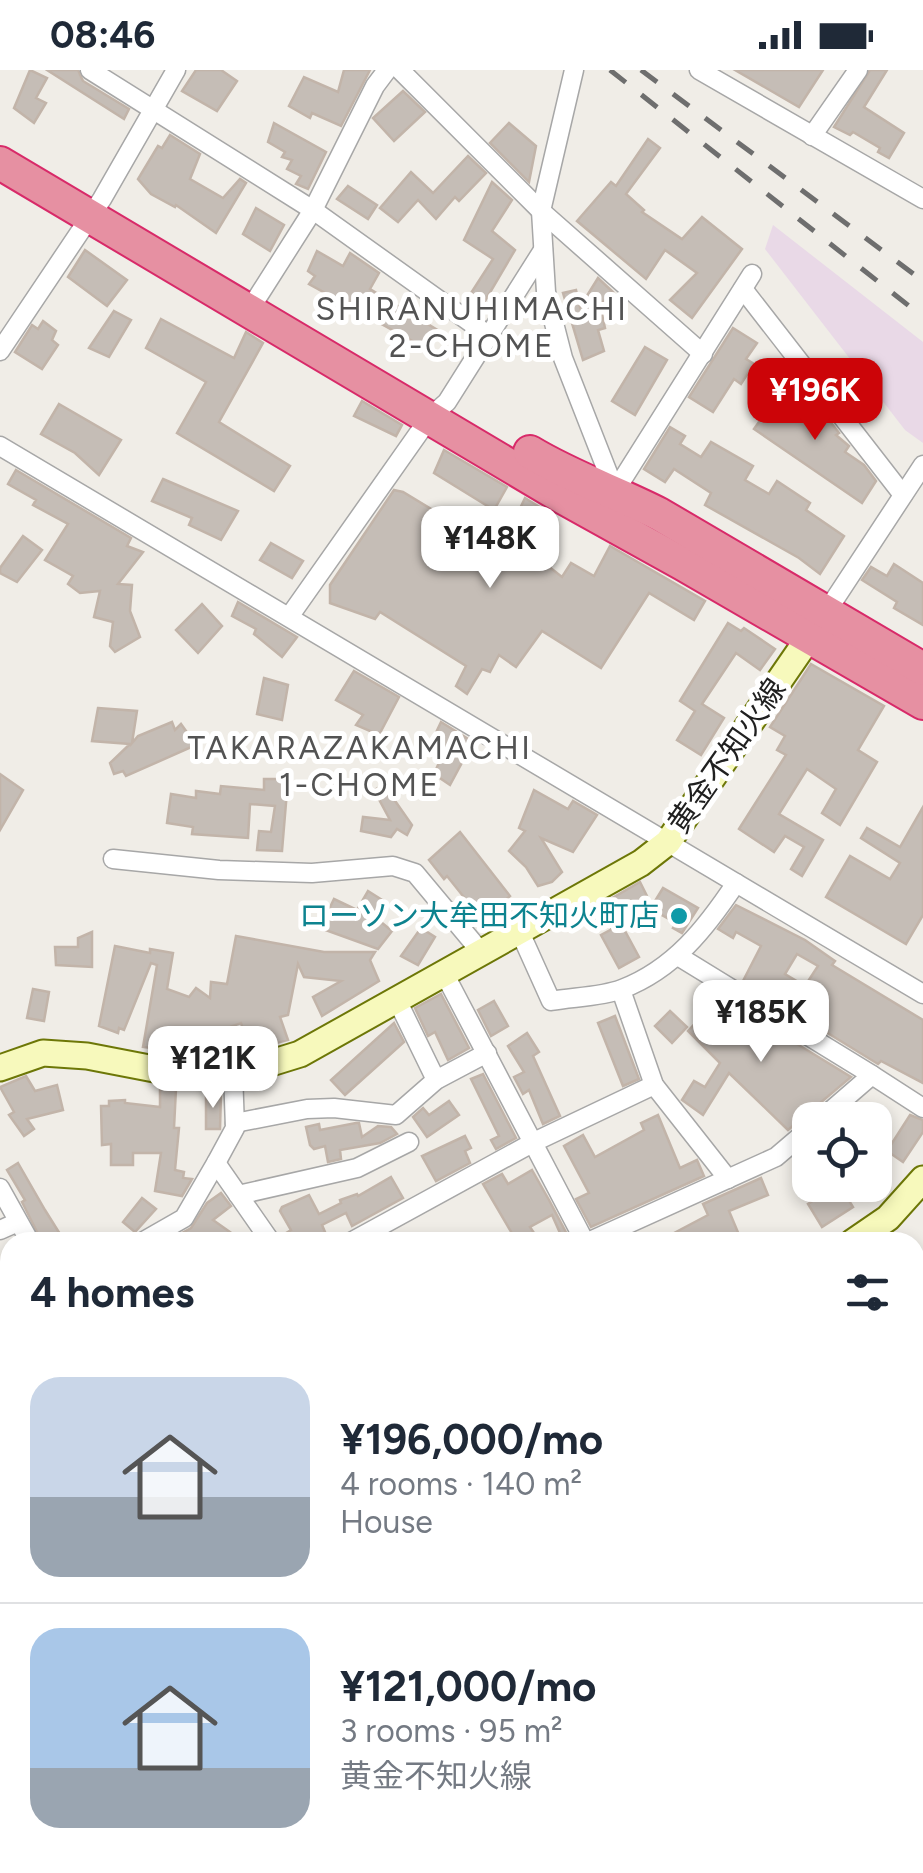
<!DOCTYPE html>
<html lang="en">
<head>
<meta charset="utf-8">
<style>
	body { margin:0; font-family:Figtree,"Noto Sans JP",sans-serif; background:#f6f6f7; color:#1f2937; height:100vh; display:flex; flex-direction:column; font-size:38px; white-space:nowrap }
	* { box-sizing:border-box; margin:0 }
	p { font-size:32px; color:#747a83 }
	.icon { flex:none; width:55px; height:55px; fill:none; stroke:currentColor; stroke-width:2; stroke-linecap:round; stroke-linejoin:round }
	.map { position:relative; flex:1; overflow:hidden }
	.sheet { position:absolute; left:0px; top:1162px; width:925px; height:642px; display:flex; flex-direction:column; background:#fff; border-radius:30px 30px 0 0; box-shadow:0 5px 15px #0003 }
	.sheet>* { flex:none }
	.controls { position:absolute; left:792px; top:1032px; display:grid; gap:20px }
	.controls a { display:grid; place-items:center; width:100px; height:100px; border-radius:20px; background:#fff; box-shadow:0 5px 15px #0003; font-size:50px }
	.price { position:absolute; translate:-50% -85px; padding:0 22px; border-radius:20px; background:#fff; color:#222; font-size:32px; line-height:65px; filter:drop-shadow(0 2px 5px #0008) }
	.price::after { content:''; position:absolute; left:50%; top:60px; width:30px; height:22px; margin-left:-15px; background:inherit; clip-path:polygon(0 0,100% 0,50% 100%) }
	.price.current { background:#cc0408; color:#fff }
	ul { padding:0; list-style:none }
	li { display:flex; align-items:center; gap:30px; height:250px; padding:0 30px }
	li+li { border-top:2px solid #e0e1e3 }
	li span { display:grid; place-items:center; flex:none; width:280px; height:200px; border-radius:30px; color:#555 }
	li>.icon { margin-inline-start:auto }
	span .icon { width:120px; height:120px; fill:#fffc; stroke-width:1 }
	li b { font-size:42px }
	h2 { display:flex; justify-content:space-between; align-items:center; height:120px; padding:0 30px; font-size:42px }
	.status { display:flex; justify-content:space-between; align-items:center; height:70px; padding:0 50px; background:#fff; direction:ltr }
	.status svg { height:28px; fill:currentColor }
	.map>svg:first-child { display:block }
	.industrial { fill:#e9d9e7 }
	.building { fill:#c5bdb6; stroke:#c2b4a9; stroke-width:2.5; fill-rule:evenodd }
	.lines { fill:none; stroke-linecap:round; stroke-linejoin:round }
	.street-casing { stroke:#a7a7a7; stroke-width:21 }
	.secondary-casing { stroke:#6d7707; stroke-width:29 }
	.primary-casing { stroke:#996403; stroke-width:31 }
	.highway-casing { stroke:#d82a69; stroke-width:36 }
	.street { stroke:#fff; stroke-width:18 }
	.secondary { stroke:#f7f9bc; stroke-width:25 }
	.primary { stroke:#fad2a2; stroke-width:28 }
	.highway { stroke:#e690a2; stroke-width:32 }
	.rail { stroke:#6e6e6e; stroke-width:5; stroke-dasharray:20 20; stroke-linecap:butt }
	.culture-dot { fill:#0f9aa8; stroke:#fff; stroke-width:4 }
	.labels { text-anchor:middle; stroke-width:10; stroke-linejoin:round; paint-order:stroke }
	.street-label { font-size:30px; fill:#202020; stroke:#fff }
	.culture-label { font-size:30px; fill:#0d838f; stroke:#fff; text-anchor:end }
	.neighbourhood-label { font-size:32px; letter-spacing:2.5px; fill:#535353; stroke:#fff }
</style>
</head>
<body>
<div class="status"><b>08:46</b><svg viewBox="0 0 49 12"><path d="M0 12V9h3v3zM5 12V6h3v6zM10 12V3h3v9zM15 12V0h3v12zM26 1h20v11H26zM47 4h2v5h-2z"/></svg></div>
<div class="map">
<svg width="923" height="1803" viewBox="0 0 923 1803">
	<rect width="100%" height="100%" fill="#f0ede7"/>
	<polygon class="industrial" points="773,155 923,272 923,373 905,360 765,179"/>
	<g class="building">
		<polygon points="30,0 47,8 36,28 46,33 34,53 14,38"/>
		<polygon points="47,0 78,0 83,11 129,39 124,49"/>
		<polygon points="196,0 221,0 237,11 217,41 182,21"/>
		<polygon points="344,0 370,0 341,56 312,43 310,48 289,36 304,7 338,22"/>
		<polygon points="735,0 823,0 799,37"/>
		<polygon points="870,0 887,0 864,37 904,63 889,88 878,82 880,78 853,62 850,65 834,57"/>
		<polygon points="403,21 425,42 394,71 373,48"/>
		<polygon points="274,53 326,82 308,119 296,114 301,106 287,99 292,90 282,87 285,82 268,72"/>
		<polygon points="509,53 536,76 529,112 490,73"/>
		<polygon points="170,65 200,84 190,109 223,128 240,109 246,113 216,163 176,135 175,137 151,124 138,109 158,76 162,78"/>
		<polygon points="648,69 660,78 626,124 644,140 642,142 682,169 702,147 742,179 692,248 670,230 697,203 665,180 646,209 577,151 611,112 616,116"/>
		<polygon points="468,86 486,103 459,131 455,127 436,149 418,130 398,152 380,138 411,102 433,123"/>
		<polygon points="492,112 512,130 492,161 515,180 485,231 471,223 493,189 464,170"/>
		<polygon points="348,116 377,135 368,149 337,129"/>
		<polygon points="256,138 284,155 270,181 243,164"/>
		<polygon points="85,180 127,210 107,236 68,207"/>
		<polygon points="317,181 343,196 350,183 379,203 370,219 439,261 427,279 309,214 315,206 308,201"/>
		<polygon points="598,208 613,222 600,235 605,258 598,260 604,281 583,290 563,223 576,220 580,237"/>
		<polygon points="114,241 131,250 109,287 89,278"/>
		<polygon points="161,249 234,288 246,262 263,273 219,352 290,396 274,421 177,363 206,312 146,278"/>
		<polygon points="43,251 56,261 52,270 58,275 42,299 15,282 32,255 38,259"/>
		<polygon points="733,258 757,273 746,289 754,294 741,314 734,309 713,342 689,327"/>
		<polygon points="645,277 667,290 635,345 612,331"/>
		<polygon points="806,321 839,363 836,365 849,376 845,382 864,395 876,411 862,433 754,359 779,324 792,333"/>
		<polygon points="362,331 402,355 396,366 354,346"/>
		<polygon points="59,334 121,370 99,405 75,383 41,364"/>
		<polygon points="670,357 685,366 680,374 701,387 711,372 753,396 745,410 769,424 777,411 810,433 806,440 844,466 820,504 799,488 705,435 711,423 674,399 665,412 644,399"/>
		<polygon points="444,380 507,417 494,440 434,403"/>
		<polygon points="16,400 131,468 127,476 143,482 118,514 132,515 130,541 140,567 115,582 110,576 113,552 94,547 100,521 80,523 68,514 73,506 45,490 68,454 33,435 36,430 8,414"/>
		<polygon points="163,409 238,441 221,470 189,455 192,448 152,431"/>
		<polygon points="394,420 403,422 519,492 529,481 562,507 571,493 594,506 610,476 705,531 694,550 649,523 601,598 542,561 516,597 499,585 490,602 482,599 467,624 456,616 466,596 380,542 375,549 330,533 330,515"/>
		<polygon points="525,428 546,441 534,463 515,449"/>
		<polygon points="23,466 42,480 17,512 0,503 0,498"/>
		<polygon points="271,473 303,491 292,508 260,490"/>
		<polygon points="894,494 923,513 923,555 894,538 897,532 862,510 871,497 887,506"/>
		<polygon points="238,532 297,567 282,587 254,564 256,559 232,546"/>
		<polygon points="202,534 222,556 198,583 176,560"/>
		<polygon points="728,553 741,561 744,558 775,579 760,600 736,583 702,634 724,648 701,685 677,670 695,641 680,631"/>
		<polygon points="811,594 884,636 858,680 877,692 840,755 822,743 836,719 807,699 779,744 823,770 802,806 791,799 804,777 785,766 774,782 739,759 786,685 777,680 785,666 770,657"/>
		<polygon points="354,601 399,627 379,665 356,655 363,645 336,630"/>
		<polygon points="264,608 288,615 282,650 257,644"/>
		<polygon points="98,638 137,641 132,673 138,666 172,652 175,660 181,654 196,675 126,706 123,701 114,704 110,693 130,674 92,671"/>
		<polygon points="441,652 473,672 450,715 434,704 445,679 432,671"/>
		<polygon points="0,704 23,720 0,760"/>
		<polygon points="264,709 288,709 282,781 257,780 259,761 271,762 275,736 250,734 248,768 192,764 193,757 167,753 171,724 196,728 196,721 220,724 221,716 264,720"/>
		<polygon points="384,715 412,755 407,765 397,759 391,767 361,761 363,747 390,750 374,720"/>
		<polygon points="534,720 568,739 573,731 597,745 573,782 541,768 562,802 552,812 538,816 526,797 509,781 525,761 519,758"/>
		<polygon points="923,737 923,845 906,874 826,827 850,786 890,809 900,793 861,768 867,758 900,777"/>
		<polygon points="460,762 510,826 483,851 447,806 444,809 429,790"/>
		<polygon points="640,812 652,836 663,818 698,838 682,863 673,858 676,853 640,833 618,848 639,887 619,898 601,865 612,859 597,837"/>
		<polygon points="368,821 387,833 376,848 392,861 378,879 320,858 334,829 357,840"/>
		<path d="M736 835 805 870 835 891 832 895 923 950V1013L881 991 878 994 743 911 761 876 736 862 733 868 718 859ZM797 884 818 896 805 916 785 904Z"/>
		<polygon points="421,858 435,867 418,895 401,886"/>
		<polygon points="92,862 92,897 56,895 55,877 78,877 78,868"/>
		<polygon points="236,866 324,882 375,882 370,890 379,911 322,946 313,927 341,911 304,907 298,894 288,945 280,947 288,970 250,980 241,953 216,962 222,975 200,984 143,977 157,895 151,893 124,960 119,958 118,963 99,956 115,876 150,883 150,879 173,883 167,919 189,927 196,918 210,928 211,912 227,914"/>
		<polygon points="33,919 49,922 44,951 27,948"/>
		<polygon points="441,924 469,978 448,990 435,962 428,966 415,938"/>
		<polygon points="720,927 851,1007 788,1060 729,1003 703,1045 682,1030 694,1011 705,1017 720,993 688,961"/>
		<polygon points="494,931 508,956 491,966 478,940"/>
		<polygon points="670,941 687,957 672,973 655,956"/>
		<polygon points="615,946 639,1009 623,1016 598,953"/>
		<polygon points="394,953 404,972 345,1025 331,1010"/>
		<polygon points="527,963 539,982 533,986 560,1046 543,1054 529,1020 523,1024 514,1007 524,1002 508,976"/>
		<polygon points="483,1004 516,1068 496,1079 491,1070 499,1066 471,1009"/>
		<polygon points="26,1006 35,1021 57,1015 63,1040 27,1049 34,1059 24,1066 9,1045 14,1042 0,1017"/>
		<polygon points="160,1018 176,1019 174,1058 179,1058 175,1100 184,1102 183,1108 192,1109 182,1126 155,1121 161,1083 133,1083 133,1095 111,1095 111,1074 102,1075 101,1036 109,1036 109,1031 125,1030 125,1033 160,1037"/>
		<polygon points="206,1024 221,1024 220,1059 206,1059"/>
		<polygon points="449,1031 459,1045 427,1067 413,1047 423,1038 429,1045"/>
		<polygon points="658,1045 680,1098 697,1090 704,1106 591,1157 576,1129 589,1123 564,1076 583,1065 595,1087 644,1060 641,1053"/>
		<polygon points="910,1045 923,1050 923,1062 903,1092 887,1081"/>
		<polygon points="356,1053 359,1053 362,1067 378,1056 391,1057 397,1064 380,1073 340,1080 341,1089 328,1092 325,1076 314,1079 310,1075 306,1057 319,1054 320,1060"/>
		<polygon points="465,1066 471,1078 465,1081 470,1093 436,1111 422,1086"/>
		<polygon points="18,1093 45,1140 65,1172 42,1172 22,1132 25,1130 7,1100"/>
		<polygon points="532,1100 549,1130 570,1170 564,1172 552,1145 530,1157 540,1172 517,1172 483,1114 502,1104 508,1114"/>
		<polygon points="391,1107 403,1128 352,1156 346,1143 322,1155 325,1162 306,1172 287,1172 283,1165 291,1160 280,1141 282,1137 309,1125 319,1144 341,1133 340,1130 357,1124 358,1126"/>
		<polygon points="761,1108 768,1125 729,1141 742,1172 657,1172 708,1145 703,1134"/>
		<polygon points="826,1115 852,1115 858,1123 848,1129 853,1137 822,1157 808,1134 830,1120"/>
		<polygon points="221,1123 231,1136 213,1150 244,1172 166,1172 191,1158 207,1133"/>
		<polygon points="142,1128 156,1139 135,1162 123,1152"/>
	</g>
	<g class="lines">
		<defs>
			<g id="street">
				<polyline points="90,0 313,140 488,265"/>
				<polyline points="400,0 541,141 703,284"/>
				<polyline points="574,0 541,141 546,222 563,288 615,421"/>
				<polyline points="699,0 923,129"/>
				<polyline points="812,66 858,0"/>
				<polyline points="743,219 903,425"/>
				<polyline points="250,239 313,140 375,16 387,0"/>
				<polyline points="0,281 102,129 176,0"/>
				<polyline points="0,376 923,924"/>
				<polyline points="612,426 752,204"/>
				<polyline points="827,541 923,395"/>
				<polyline points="289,547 430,347 447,332 543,180"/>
				<polyline points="113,789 219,800 312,803 393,796 415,803 481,882"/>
				<path d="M519 860 551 931C573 927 601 927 622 919 674 899 706 858 736 813"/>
				<polyline points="678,886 872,1005"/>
				<polyline points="444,903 585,1172"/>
				<polyline points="621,920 654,1015 728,1109"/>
				<polyline points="397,930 436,1010"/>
				<polyline points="820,1050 872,1005 923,1038"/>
				<polyline points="235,1053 307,1039 334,1038 396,1045 436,1010 487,983"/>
				<polyline points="216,1093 271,1172"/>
				<polyline points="0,1118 30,1172"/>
				<polyline points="238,1125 357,1098 409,1072"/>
				<polyline points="0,1160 18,1152"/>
				<polyline points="142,1172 184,1148 216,1093 235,1058 233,1002"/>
				<polyline points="351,1172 534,1072 654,1015"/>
				<polyline points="588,1172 776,1087 810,1058"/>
				<polyline points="0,1324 10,1323"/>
				<polyline points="915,1490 923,1488"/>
				<polyline points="0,1500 10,1489"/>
				<polyline points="915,1570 923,1567"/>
				<polyline points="915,1663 923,1661"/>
				<polyline points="0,1687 10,1693"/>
				<polyline points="0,1765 10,1767"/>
				<polyline points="162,1795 168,1803"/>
				<polyline points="267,1795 272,1803"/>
				<polyline points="753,1795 755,1803"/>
				<polyline points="309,1803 340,1795"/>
				<polyline points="545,1803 545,1795"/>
			</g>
			<g id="secondary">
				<polyline points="0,998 43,983 87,986 175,1003 204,1005 226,1004 271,993 300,984 641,793 668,772 819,553"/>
				<polyline points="853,1172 888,1148 923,1109"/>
				<polyline points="833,1795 836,1803"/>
				<polyline points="44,1803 45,1795"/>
			</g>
			<g id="primary">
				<polyline points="915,1727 923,1725"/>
				<polyline points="617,1803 648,1795"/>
			</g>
			<g id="highway">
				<polyline points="0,93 564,428 683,494 923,633"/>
				<path d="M530 382C571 407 616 422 659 444L923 599"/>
			</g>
		</defs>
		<use href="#street" class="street-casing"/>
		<use href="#secondary" class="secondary-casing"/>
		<use href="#primary" class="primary-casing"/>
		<use href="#highway" class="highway-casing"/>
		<use href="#street" class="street"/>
		<use href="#secondary" class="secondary"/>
		<use href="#primary" class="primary"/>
		<use href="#highway" class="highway"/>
		<g class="rail">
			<polyline points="610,0 923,247"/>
			<polyline points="641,0 923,211"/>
		</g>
	</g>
	<circle class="culture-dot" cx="679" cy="846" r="10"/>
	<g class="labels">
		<g class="street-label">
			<text transform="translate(727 686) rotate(-55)" y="10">黄金不知火線</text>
		</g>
		<g class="culture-label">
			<text x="659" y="856">ローソン大牟田不知火町店</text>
		</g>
		<g class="neighbourhood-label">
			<text x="472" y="250">SHIRANUHIMACHI<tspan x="472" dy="37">2-CHOME</tspan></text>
			<text x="360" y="689">TAKARAZAKAMACHI<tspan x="360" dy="37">1-CHOME</tspan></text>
		</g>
	</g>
</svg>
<div class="controls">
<a><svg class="icon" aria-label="locate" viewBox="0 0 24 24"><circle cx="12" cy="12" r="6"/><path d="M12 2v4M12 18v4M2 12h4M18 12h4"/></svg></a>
</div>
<b class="price current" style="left:815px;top:373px">¥196K</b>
<b class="price" style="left:490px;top:521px">¥148K</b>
<b class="price" style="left:761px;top:995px">¥185K</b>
<b class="price" style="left:213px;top:1041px">¥121K</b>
<section class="sheet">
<h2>4 homes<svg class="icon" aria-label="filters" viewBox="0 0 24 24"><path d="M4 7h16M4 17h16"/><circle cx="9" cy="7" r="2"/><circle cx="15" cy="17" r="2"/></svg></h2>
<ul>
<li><span style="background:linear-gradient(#c9d6e8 60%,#9aa5b1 0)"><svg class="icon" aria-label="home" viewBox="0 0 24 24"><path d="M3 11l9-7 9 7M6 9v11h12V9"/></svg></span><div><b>¥196,000/mo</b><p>4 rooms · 140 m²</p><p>House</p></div></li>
<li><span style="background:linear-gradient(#a9c7e8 70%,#9aa5b1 0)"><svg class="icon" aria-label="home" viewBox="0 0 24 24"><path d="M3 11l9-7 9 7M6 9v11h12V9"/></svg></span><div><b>¥121,000/mo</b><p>3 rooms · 95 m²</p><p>黄金不知火線</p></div></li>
</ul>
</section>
</div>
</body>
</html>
